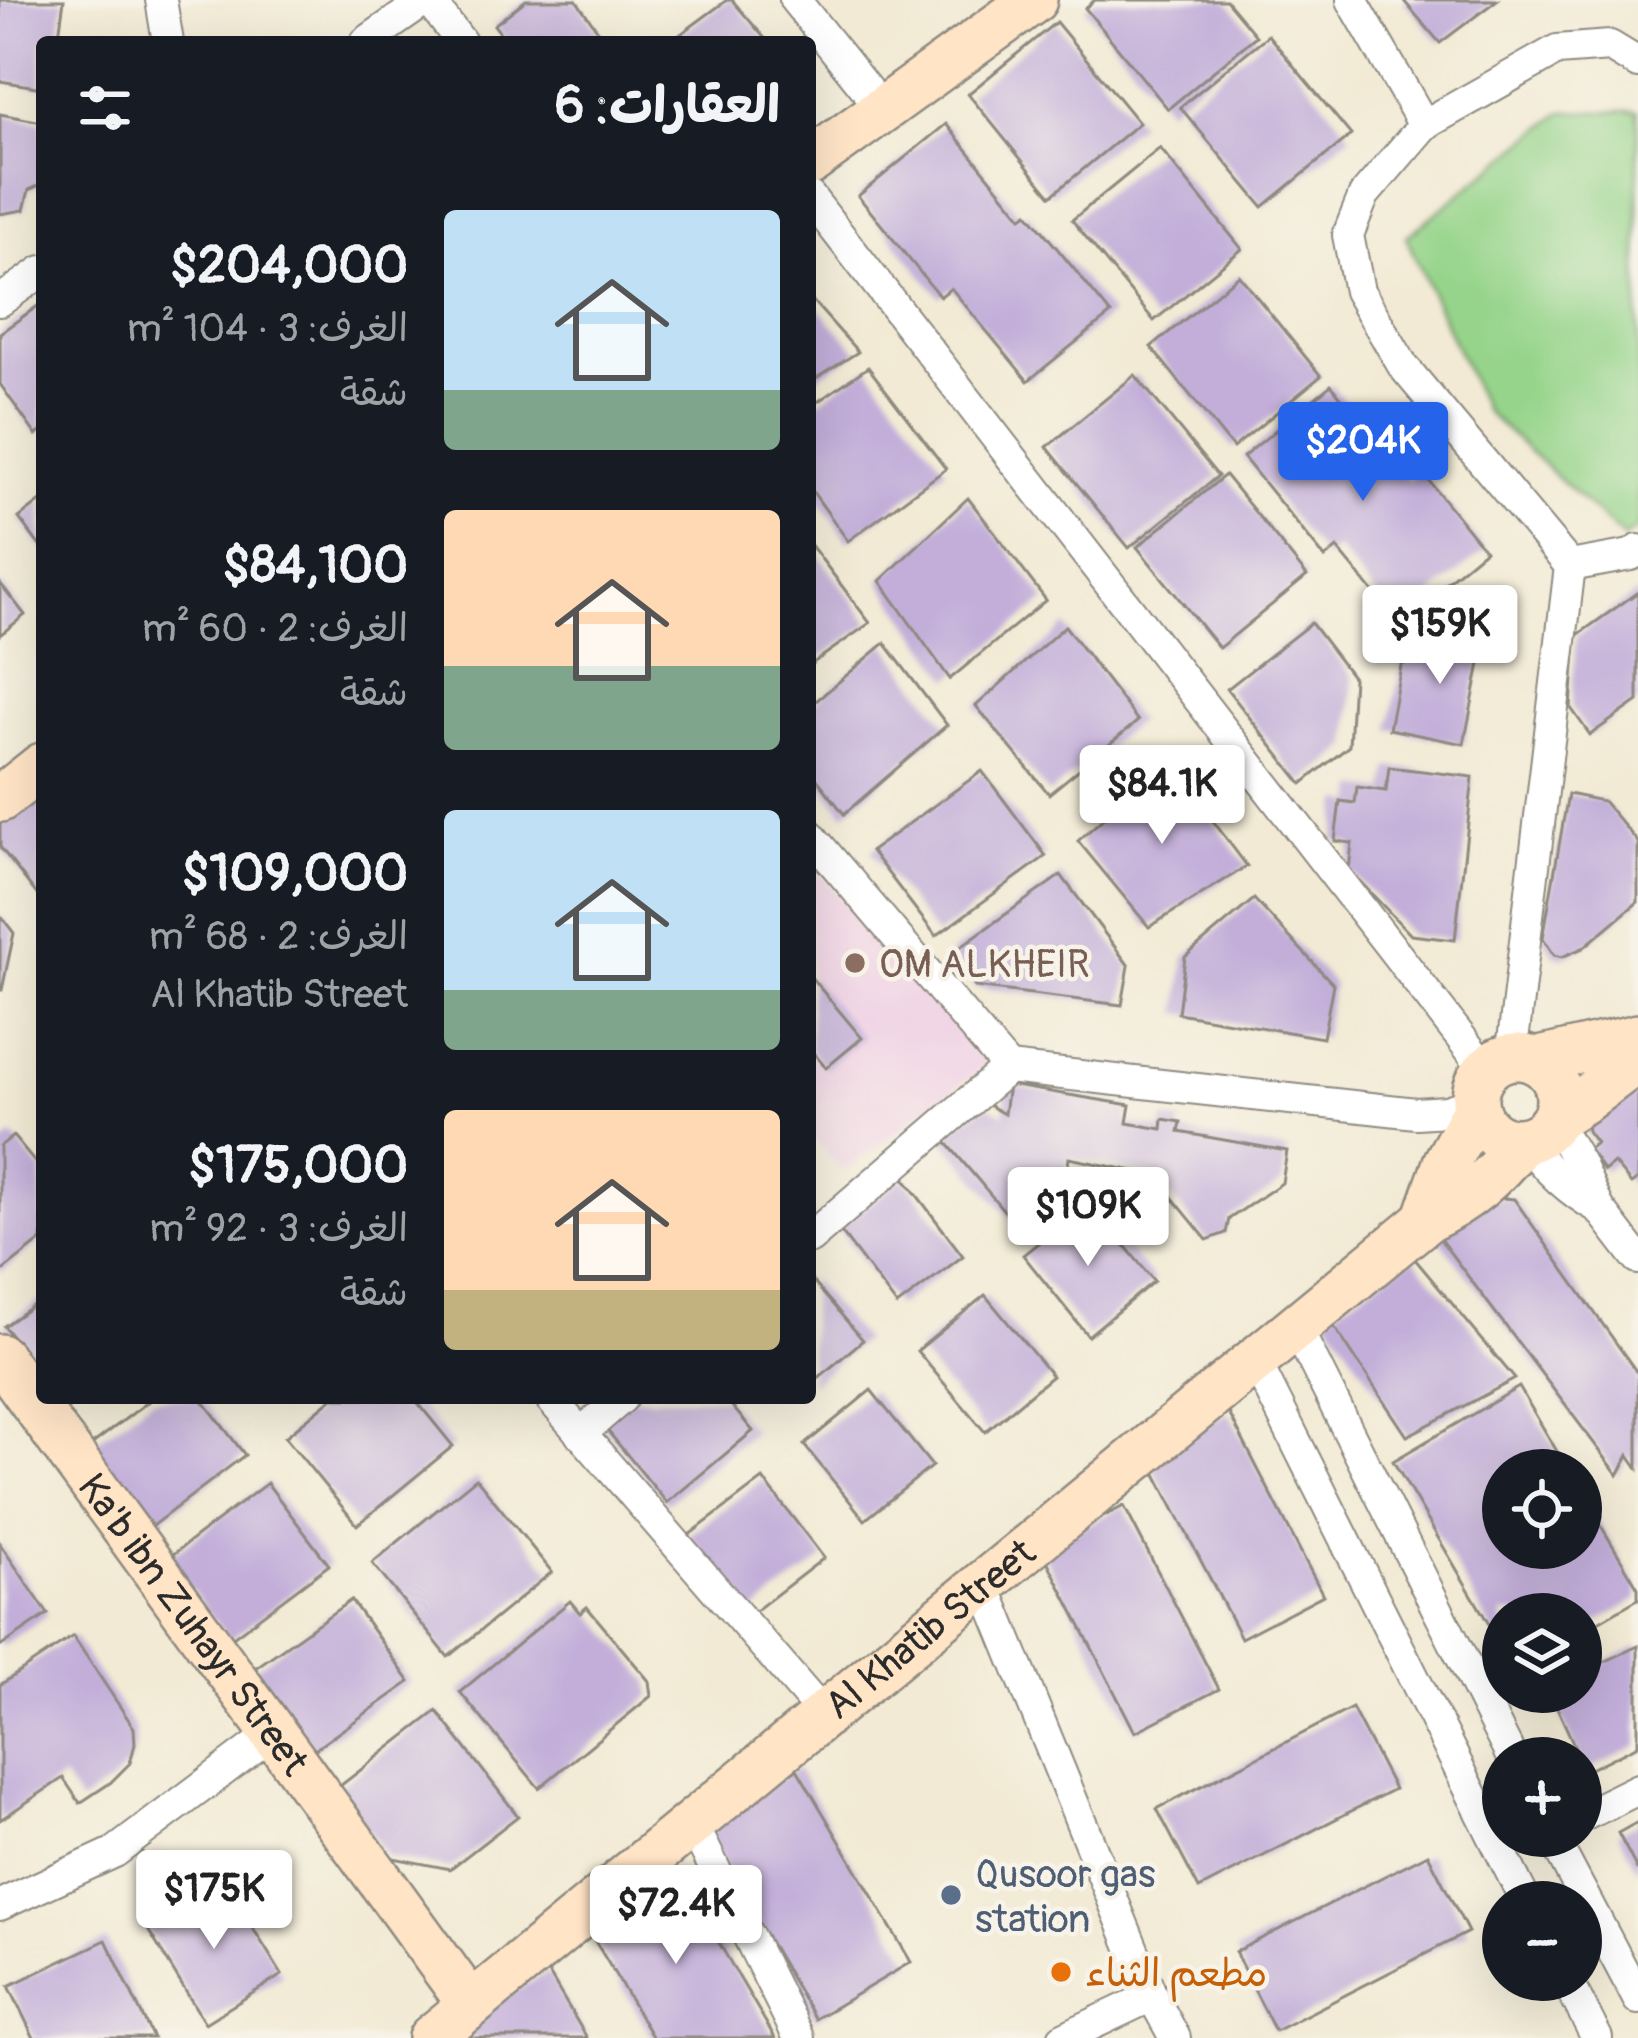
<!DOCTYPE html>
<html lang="ar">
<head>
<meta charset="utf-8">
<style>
	body { margin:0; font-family:Pangolin,"Playpen Sans Arabic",sans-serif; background:#242831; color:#f1f3f6; direction:rtl; height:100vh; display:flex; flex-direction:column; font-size:45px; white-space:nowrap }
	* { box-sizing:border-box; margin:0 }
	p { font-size:39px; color:#9ea1a6 }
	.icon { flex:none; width:66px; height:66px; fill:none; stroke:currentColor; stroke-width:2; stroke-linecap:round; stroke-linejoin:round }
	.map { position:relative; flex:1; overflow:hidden; direction:ltr }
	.details { position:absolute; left:36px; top:36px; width:780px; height:1368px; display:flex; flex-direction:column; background:#171b24; border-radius:12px; box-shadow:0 12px 48px #0002; direction:rtl }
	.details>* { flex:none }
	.controls { position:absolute; left:1482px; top:1449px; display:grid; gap:24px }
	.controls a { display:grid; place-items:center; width:120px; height:120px; border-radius:50%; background:#171b24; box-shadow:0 12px 48px #0002; font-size:60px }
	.price { position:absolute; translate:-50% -102px; padding:0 27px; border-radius:12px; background:#fff; color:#222; font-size:39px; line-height:78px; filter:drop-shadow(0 3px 6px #0008) }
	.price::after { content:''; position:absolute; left:50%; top:72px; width:36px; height:27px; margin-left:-18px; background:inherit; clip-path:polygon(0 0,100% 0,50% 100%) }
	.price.current { background:#2563eb; color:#fff }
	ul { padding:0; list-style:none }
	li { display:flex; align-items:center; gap:36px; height:300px; padding:0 36px }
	li span { display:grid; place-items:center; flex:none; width:336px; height:240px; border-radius:12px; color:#555 }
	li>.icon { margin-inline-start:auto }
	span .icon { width:144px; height:144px; fill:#fffc; stroke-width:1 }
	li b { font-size:51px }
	h2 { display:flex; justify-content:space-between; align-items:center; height:144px; padding:0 36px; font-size:51px }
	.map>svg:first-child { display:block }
	.built { fill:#f0d0e5 }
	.green { fill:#95d48a; stroke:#60805a; stroke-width:3 }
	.building { fill:#c2aed9 }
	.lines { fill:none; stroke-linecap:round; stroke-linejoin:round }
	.minor-casing { stroke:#8e8a80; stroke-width:34 }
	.secondary-casing { stroke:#8e8a80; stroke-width:50 }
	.minor { stroke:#fff; stroke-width:30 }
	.secondary { stroke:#ffe4c6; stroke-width:45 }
	.education-dot { fill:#8d6e63; stroke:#f7f3e8; stroke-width:4.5 }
	.service-dot { fill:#5c6f8a; stroke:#f7f3e8; stroke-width:4.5 }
	.food-dot { fill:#e8710a; stroke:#f7f3e8; stroke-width:4.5 }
	.labels { text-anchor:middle; stroke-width:9; stroke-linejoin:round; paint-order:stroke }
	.education-label { font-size:39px; fill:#785e54; stroke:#f7f3e8; text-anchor:start }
	.street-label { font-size:39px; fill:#2b2b2b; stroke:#f7f3e8 }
	.service-label { font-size:39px; fill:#4e5e75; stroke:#f7f3e8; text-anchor:start }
	.food-label { font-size:39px; fill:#c56008; stroke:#f7f3e8; text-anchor:start }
</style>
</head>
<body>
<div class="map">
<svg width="1638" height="2038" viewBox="0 0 1638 2038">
	<rect width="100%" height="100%" fill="#f7f3e8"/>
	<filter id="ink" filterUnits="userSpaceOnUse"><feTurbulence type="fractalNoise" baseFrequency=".00833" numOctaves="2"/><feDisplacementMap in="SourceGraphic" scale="24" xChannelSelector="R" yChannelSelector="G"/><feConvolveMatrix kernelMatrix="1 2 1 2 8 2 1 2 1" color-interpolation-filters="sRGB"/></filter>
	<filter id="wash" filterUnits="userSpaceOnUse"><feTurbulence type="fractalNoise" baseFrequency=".004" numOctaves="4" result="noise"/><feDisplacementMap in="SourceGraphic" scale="48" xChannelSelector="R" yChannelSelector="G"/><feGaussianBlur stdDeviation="2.7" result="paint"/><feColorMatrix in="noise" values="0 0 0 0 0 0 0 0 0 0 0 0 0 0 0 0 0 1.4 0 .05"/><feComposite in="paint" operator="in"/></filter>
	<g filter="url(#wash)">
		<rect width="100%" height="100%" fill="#f2ead4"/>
		<polygon class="built" points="810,862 988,1064 842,1172 810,1133"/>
		<polygon class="green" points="1638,111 1638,528 1624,538 1485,411 1406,237 1563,112"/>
		<g id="blocks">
			<g class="building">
				<polygon points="0,0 64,0 58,42 42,42 42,88 0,81"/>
				<polygon points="526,0 576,0 606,42 507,42 494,25"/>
				<polygon points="727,0 732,0 768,42 670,42"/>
				<polygon points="1095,0 1226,0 1256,36 1168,109 1085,8"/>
				<polygon points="1403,0 1497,0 1440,43"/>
				<polygon points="1056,22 1139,123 1051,196 968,94"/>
				<polygon points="1268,35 1351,135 1263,207 1180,107"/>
				<polygon points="0,114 42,122 42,184 29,190 24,210 0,214"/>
				<polygon points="946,124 1022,217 1028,213 1111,314 1028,381 951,288 940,297 858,196"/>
				<polygon points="1160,148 1242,249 1154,321 1072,220"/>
				<polygon points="1239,275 1321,376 1233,448 1151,347"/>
				<polygon points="810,298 858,352 810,382"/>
				<polygon points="42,303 42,431 36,435 0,384 0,333"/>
				<polygon points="868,367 946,469 848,541 810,488 810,407"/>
				<polygon points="1135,375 1218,476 1129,548 1047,447"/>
				<polygon points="1331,385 1408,480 1420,470 1485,550 1398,622 1337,548 1325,558 1243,457"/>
				<polygon points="1225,475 1307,576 1219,648 1137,547"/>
				<polygon points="968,498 1046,600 950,679 880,581"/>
				<polygon points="42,500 42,549 19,518"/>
				<polygon points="810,544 870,623 810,665"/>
				<polygon points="0,583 25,615 0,635"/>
				<polygon points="1638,592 1638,701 1590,735 1571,708 1576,636"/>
				<polygon points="1311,623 1353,678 1349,746 1302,784 1227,689"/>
				<polygon points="1464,623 1487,628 1464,744 1389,729 1401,666"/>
				<polygon points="1065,626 1138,721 1049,794 976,706"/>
				<polygon points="885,643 947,725 844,814 810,770 810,706"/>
				<polygon points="1168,761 1247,866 1149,927 1078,841"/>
				<polygon points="1389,767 1473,777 1455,940 1411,935 1349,870 1352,843 1335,841 1340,801 1355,803 1357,787 1386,791"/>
				<polygon points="982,771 1046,856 936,936 871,851"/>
				<polygon points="42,785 42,901 0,847 0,817"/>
				<polygon points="1568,794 1603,801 1638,842 1638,902 1583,948 1562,957 1554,955 1543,938"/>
				<polygon points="1061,875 1129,966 1122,1005 975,987 950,954"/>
				<polygon points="1254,899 1333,984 1323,1038 1178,1013 1185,957"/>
				<polygon points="0,915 14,933 2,990 0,990"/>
				<polygon points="810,976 862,1038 826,1068 810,1049"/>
				<polygon points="1008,1085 1130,1105 1127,1123 1162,1129 1163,1119 1181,1122 1179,1132 1287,1151 1282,1183 1229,1219 1226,1233 1207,1240 1154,1175 1069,1158 1067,1172 1011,1219 941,1136 988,1105 1004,1114"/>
				<polygon points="1638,1085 1638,1179 1631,1184 1614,1163 1604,1171 1588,1149 1596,1143 1587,1131 1585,1115"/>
				<polygon points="13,1136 42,1171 42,1240 0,1273 0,1146"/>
				<polygon points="904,1178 963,1256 897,1306 838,1228"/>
				<polygon points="1457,1194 1514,1199 1638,1374 1638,1468 1629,1455 1618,1475 1424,1218"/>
				<polygon points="1089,1202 1154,1281 1088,1336 1023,1255"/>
				<polygon points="1414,1258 1515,1379 1407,1436 1327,1316"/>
				<polygon points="810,1278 863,1340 810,1385"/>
				<polygon points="985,1295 1052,1376 985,1432 917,1351"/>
				<polygon points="42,1299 42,1378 4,1326"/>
				<polygon points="1519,1387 1568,1470 1503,1470 1503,1548 1581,1548 1581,1492 1638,1588 1638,1599 1581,1632 1581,1614 1503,1614 1503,1648 1393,1461"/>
				<polygon points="871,1390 932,1466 865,1520 804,1445"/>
				<polygon points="153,1398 201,1398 245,1455 152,1526 91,1445"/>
				<polygon points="333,1398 414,1398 453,1446 357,1525 285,1437"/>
				<polygon points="630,1398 725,1398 753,1431 667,1503 601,1423"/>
				<polygon points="1229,1413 1323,1595 1241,1638 1146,1455"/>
				<polygon points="476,1478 552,1572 448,1657 372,1563"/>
				<polygon points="763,1479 824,1558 750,1615 689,1535"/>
				<polygon points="267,1483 329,1565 229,1640 168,1558"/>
				<polygon points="1124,1506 1219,1689 1135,1732 1041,1549"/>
				<polygon points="0,1544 48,1614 0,1647"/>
				<polygon points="351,1600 410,1682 314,1750 255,1668"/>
				<polygon points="570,1601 580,1613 587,1607 649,1681 651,1696 539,1788 460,1692"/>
				<polygon points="73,1636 134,1728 135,1744 130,1763 110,1783 80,1803 63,1778 0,1820 0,1685"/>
				<polygon points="1638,1646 1638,1745 1586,1771 1550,1692 1581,1692 1581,1673"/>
				<polygon points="1352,1708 1394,1789 1199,1889 1157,1809"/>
				<polygon points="437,1711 518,1816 450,1869 388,1857 336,1789"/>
				<polygon points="797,1769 911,1962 815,2019 701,1826"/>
				<polygon points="1638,1822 1638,1871 1618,1833"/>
				<polygon points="1428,1854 1468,1932 1275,2031 1235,1952"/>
				<polygon points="676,1870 775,2038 653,2038 585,1924"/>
				<polygon points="218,1884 232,1894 282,1975 205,2023 147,1928"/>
				<polygon points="106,1940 153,2038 34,2038 9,1986"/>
				<polygon points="548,1972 587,2038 469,2038 460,2024"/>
			</g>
		</g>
	</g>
	<g filter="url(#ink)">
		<use href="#blocks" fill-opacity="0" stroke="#8e8a80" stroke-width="3"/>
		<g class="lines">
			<defs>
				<g id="minor">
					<polyline points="161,0 168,42"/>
					<polyline points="429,0 461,42"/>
					<polyline points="795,0 883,110"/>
					<polyline points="1352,0 1424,125"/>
					<polyline points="366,42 426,0"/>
					<polyline points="810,197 1486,1070"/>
					<polyline points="0,301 42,271"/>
					<polyline points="1570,566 1631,555 1638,550"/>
					<polyline points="810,835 1008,1068 810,1238"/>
					<polyline points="1511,1058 1570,566 1403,366 1359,291 1348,235 1364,195 1424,125 1557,50 1610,46 1638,63"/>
					<polyline points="1008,1068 1416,1113 1446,1111 1475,1102"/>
					<polyline points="1554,1121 1579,1163 1599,1208 1638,1259"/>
					<path d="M1526 1141C1546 1170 1568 1191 1599 1208"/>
					<polyline points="1296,1327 1512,1758"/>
					<polyline points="1255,1360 1526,1902"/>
					<polyline points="550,1398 824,1715"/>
					<polyline points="580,1434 622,1398"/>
					<polyline points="984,1584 1152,1996 1175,2038"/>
					<polyline points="1581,1817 1638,1789"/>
					<polyline points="692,1823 799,2038"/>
					<polyline points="1552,1836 1638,1999"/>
					<polyline points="0,1905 115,1852 272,1734"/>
					<polyline points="1567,1980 1597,2038"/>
					<polyline points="1063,2038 1152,1996"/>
				</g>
				<g id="secondary">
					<polyline points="810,162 1034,0"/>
					<polyline points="0,799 42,766"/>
					<circle cx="1517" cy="1099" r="42"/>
					<polyline points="1535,1061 1638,1037"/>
					<polyline points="1555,1118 1587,1098 1638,1059"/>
					<polyline points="1426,1220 1446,1163 1476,1109"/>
					<path id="s1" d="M0 1357 471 2005"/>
					<path id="s2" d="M431 2038 1426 1220C1466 1201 1495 1177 1522 1141"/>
				</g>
			</defs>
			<use href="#minor" class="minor-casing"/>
			<use href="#secondary" class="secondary-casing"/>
			<use href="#minor" class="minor"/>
			<use href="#secondary" class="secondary"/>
		</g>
	</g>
	<circle class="education-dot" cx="855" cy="963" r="12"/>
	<circle class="service-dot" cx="951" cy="1895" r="12"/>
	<circle class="food-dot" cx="1061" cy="1972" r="12"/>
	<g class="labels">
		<g class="education-label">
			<text x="879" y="977">OM ALKHEIR</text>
		</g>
		<g class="street-label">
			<text dy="14" stroke="none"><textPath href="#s1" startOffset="330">Ka'b ibn Zuhayr Street</textPath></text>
			<text dy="14" stroke="none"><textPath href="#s2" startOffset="645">Al Khatib Street</textPath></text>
		</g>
		<g class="service-label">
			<text x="975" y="1887">Qusoor gas<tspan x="975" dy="45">station</tspan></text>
		</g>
		<g class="food-label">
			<text x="1085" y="1986">مطعم الثناء</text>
		</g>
	</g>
</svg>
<div class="controls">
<a><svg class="icon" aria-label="locate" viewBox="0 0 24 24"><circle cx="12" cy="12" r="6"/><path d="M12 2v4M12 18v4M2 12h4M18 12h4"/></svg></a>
<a><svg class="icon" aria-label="layers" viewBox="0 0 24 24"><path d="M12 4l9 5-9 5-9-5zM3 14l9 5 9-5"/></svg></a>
<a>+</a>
<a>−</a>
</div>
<b class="price current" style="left:1363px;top:504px">$204K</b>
<b class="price" style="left:1440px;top:687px">$159K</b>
<b class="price" style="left:1162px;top:847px">$84.1K</b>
<b class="price" style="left:1088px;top:1269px">$109K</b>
<b class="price" style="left:214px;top:1952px">$175K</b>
<b class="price" style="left:676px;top:1967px">$72.4K</b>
<section class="details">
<h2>العقارات: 6<svg class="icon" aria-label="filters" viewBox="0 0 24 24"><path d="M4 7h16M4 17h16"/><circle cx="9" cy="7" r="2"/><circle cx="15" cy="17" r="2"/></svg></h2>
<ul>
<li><span style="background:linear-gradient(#bfe0f5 75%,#7fa58c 0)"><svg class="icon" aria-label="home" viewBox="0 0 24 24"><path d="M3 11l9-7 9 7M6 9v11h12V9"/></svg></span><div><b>$204,000</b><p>الغرف: 3 · 104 m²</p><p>شقة</p></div></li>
<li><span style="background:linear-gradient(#ffd9b3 65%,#7fa58c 0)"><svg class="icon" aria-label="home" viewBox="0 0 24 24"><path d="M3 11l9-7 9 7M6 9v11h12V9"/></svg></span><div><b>$84,100</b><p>الغرف: 2 · 60 m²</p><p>شقة</p></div></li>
<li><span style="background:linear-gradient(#bfe0f5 75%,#7fa58c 0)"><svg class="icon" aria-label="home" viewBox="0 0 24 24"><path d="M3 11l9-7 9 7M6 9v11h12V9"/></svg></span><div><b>$109,000</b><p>الغرف: 2 · 68 m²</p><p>Al Khatib Street</p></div></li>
<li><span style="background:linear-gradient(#ffd9b3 75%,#c2b280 0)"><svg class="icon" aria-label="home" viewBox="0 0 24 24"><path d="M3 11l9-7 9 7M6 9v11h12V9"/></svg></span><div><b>$175,000</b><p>الغرف: 3 · 92 m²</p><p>شقة</p></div></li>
</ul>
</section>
</div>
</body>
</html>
